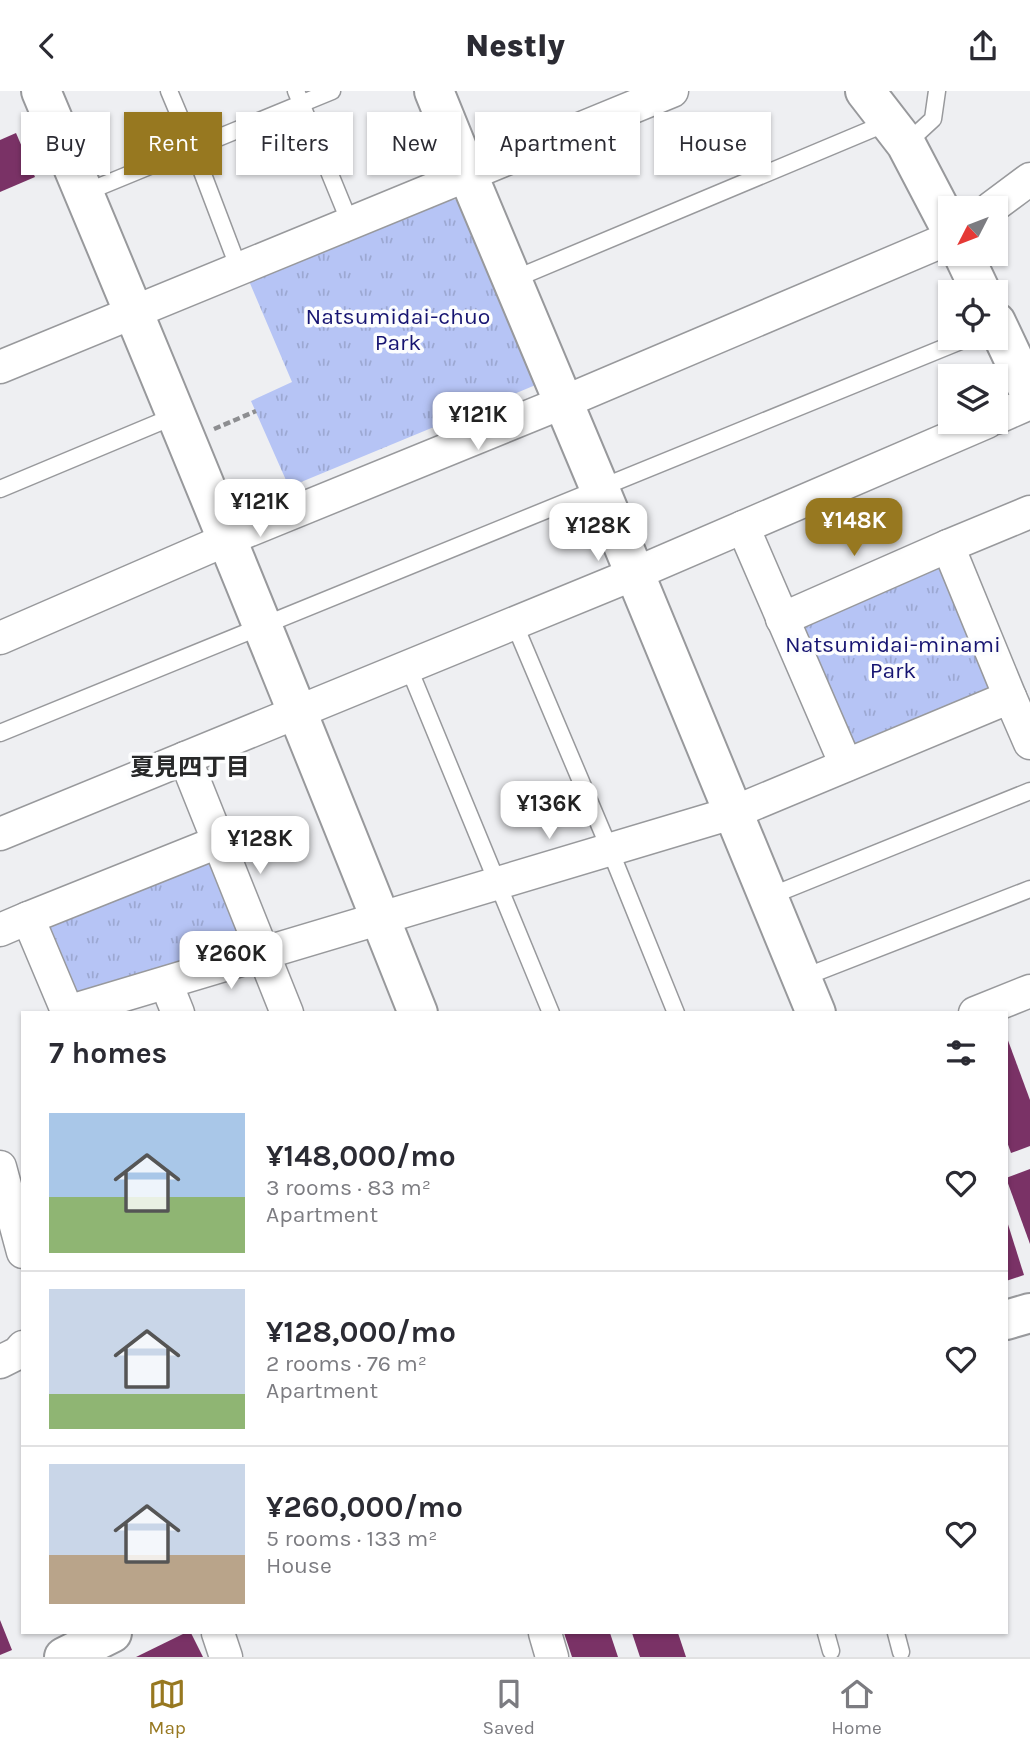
<!DOCTYPE html>
<html lang="en">
<head>
<meta charset="utf-8">
<style>
	body { margin:0; font-family:Karla,"Noto Sans JP",sans-serif; background:#f2f2f3; color:#2b2b33; height:100vh; display:flex; flex-direction:column; font-size:26px; white-space:nowrap }
	* { box-sizing:border-box; margin:0 }
	p { font-size:23px; color:#7c7c81 }
	.icon { flex:none; width:38px; height:38px; fill:none; stroke:currentColor; stroke-width:2; stroke-linecap:round; stroke-linejoin:round }
	.map { position:relative; flex:1; overflow:hidden }
	.sheet { position:absolute; left:21px; top:920px; width:987px; height:623px; display:flex; flex-direction:column; background:#fff; border-radius:0px; box-shadow:0 2px 5px #0004 }
	.sheet>* { flex:none }
	.guide { position:absolute; left:21px; top:21px; width:989px; height:63px; display:flex; gap:14px }
	.needle { width:46px; rotate:228deg }
	.buttons { position:absolute; left:938px; top:105px; display:grid; gap:14px }
	.buttons a { display:grid; place-items:center; width:70px; height:70px; border-radius:0px; background:#fff; box-shadow:0 2px 5px #0004; font-size:35px }
	.price { position:absolute; translate:-50% -60px; padding:0 16px; border-radius:14px; background:#fff; color:#222; font-size:23px; line-height:46px; filter:drop-shadow(0 2px 4px #0008) }
	.price::after { content:''; position:absolute; left:50%; top:42px; width:21px; height:16px; margin-left:-10px; background:inherit; clip-path:polygon(0 0,100% 0,50% 100%) }
	.price.current { background:#977820; color:#fff }
	ul { padding:0; list-style:none }
	li { display:flex; align-items:center; gap:21px; height:175px; padding:0 28px }
	li+li { border-top:2px solid #e1e1e2 }
	li span { display:grid; place-items:center; flex:none; width:196px; height:140px; border-radius:0px; color:#555 }
	li>.icon { margin-inline-start:auto }
	span .icon { width:84px; height:84px; fill:#fffc; stroke-width:1 }
	li b { font-size:30px }
	h2 { display:flex; justify-content:space-between; align-items:center; height:84px; padding:0 28px; font-size:30px }
	.pill { padding:0 24px; border-radius:0px; background:#fff; box-shadow:0 2px 5px #0004; font-size:24px; line-height:63px }
	.pill.current { background:#977820; color:#fff }
	header { display:flex; justify-content:space-between; align-items:center; height:91px; padding:0 28px; background:#fff; font-size:32px; font-weight:800 }
	.menu { display:flex; justify-content:space-around; align-items:center; height:98px; border-top:2px solid #e1e1e2; background:#fff; font-size:19px; color:#7c7c81 }
	.menu a { display:grid; justify-items:center; gap:4px }
	.menu .current { color:#977820 }
	.map>svg:first-child { display:block }
	.park { fill:url(#park-tufts) }
	.building { fill:#7a3266 }
	.lines { fill:none; stroke-linecap:round; stroke-linejoin:round }
	.service-casing { stroke:#98999c; stroke-width:19 }
	.minor-casing { stroke:#98999c; stroke-width:35 }
	.tertiary-casing { stroke:#98999c; stroke-width:42 }
	.secondary-casing { stroke:#98999c; stroke-width:42 }
	.path { stroke:#8d8e91; stroke-width:4.5; stroke-dasharray:7 3.5; stroke-linecap:butt }
	.service { stroke:#fff; stroke-width:16 }
	.minor { stroke:#fff; stroke-width:32 }
	.tertiary { stroke:#fff; stroke-width:38 }
	.secondary { stroke:#fff; stroke-width:38 }
	.labels { text-anchor:middle; stroke-width:7; stroke-linejoin:round; paint-order:stroke }
	.park-label { font-size:23px; fill:#161471; stroke:#fcfdfe }
	.neighbourhood-label { font-size:24px; font-weight:bold; fill:#272829; stroke:#fcfdfe }
</style>
</head>
<body>
<header><svg class="icon" aria-label="back" viewBox="0 0 24 24"><path d="M15 5l-7 7 7 7"/></svg>Nestly<svg class="icon" aria-label="share" viewBox="0 0 24 24"><path d="M12 15V3M7 8l5-5 5 5M5 13v7h14v-7"/></svg></header>
<div class="map">
<svg width="1030" height="1566" viewBox="0 0 1030 1566">
	<defs>
		<pattern id="park-tufts" width="24" height="20" patternUnits="userSpaceOnUse" patternTransform="scale(1.75)"><rect width="24" height="20" fill="#b6c4f5"/><path d="M3 7l-1-3M5 7V3M7 7l1-3M15 17l-1-3M17 17v-4M19 17l1-3" fill="none" stroke="#9ca8d2"/></pattern>
	</defs>
	<rect width="100%" height="100%" fill="#eeeff2"/>
	<g class="park">
		<polygon points="434,107 461,109 538,293 289,396 251,310 292,291 249,190"/>
		<polygon points="938,468 994,599 850,661 795,534"/>
		<polygon points="213,763 249,855 73,913 41,832"/>
	</g>
	<g class="building">
		<polygon points="16,42 35,86 0,101 0,49"/>
		<polygon points="1006,944 1030,1009 1030,1055 1011,1062 1006,1048"/>
		<polygon points="1030,1078 1030,1153 1006,1087"/>
		<polygon points="1006,1127 1024,1184 1006,1190"/>
		<polygon points="0,1529 12,1559 0,1564"/>
		<polygon points="185,1542 191,1542 203,1566 136,1566"/>
		<polygon points="564,1542 610,1542 618,1566 572,1566"/>
		<polygon points="632,1542 678,1542 686,1566 640,1566"/>
	</g>
	<g class="lines">
		<defs>
			<g id="service">
				<polyline points="169,0 193,57 239,178"/>
				<polyline points="296,0 350,132"/>
				<polyline points="906,53 933,28 937,0"/>
				<polyline points="84,102 332,0"/>
				<polyline points="512,189 889,31"/>
				<polyline points="0,398 177,324"/>
				<polyline points="514,532 610,759 676,922"/>
				<polyline points="408,575 551,922"/>
				<polyline points="0,642 968,247"/>
				<polyline points="768,806 1030,700"/>
				<polyline points="802,887 1030,798"/>
				<polyline points="826,1542 831,1560"/>
				<polyline points="896,1542 901,1561"/>
			</g>
			<g id="minor">
				<polyline points="991,117 1030,88"/>
				<polyline points="0,276 672,0"/>
				<polyline points="996,327 1030,312"/>
				<polyline points="743,436 846,674"/>
				<polyline points="782,528 948,455"/>
				<polyline points="0,547 228,448 564,311 950,147"/>
				<polyline points="1010,606 948,455 1030,421"/>
				<polyline points="185,667 287,922"/>
				<polyline points="0,743 634,483 987,331"/>
				<polyline points="28,827 218,751"/>
				<polyline points="0,839 28,827 68,922"/>
				<polyline points="166,892 178,922"/>
				<polyline points="67,921 732,722 1010,606 1030,652"/>
				<polyline points="975,922 1030,900"/>
				<polyline points="0,1076 23,1161"/>
				<polyline points="0,1271 18,1262 23,1256"/>
				<polyline points="218,1542 226,1566"/>
				<polyline points="545,1542 552,1566"/>
			</g>
			<g id="tertiary">
				<path d="M41 0C170 306 295 613 418 922"/>
				<polyline points="434,0 468,84 599,396 816,922"/>
				<polyline points="865,0 906,53 950,137"/>
				<polyline points="963,163 981,201"/>
				<polyline points="996,231 1030,303"/>
			</g>
			<g id="secondary">
				<polyline points="1006,1229 1030,1222"/>
				<polyline points="64,1566 112,1542"/>
			</g>
		</defs>
		<use href="#service" class="service-casing"/>
		<use href="#minor" class="minor-casing"/>
		<use href="#tertiary" class="tertiary-casing"/>
		<use href="#secondary" class="secondary-casing"/>
		<polyline class="path" points="214,338 256,320"/>
		<use href="#service" class="service"/>
		<use href="#minor" class="minor"/>
		<use href="#tertiary" class="tertiary"/>
		<use href="#secondary" class="secondary"/>
	</g>
	<g class="labels">
		<g class="park-label">
			<text x="398" y="233">Natsumidai-chuo<tspan x="398" dy="26">Park</tspan></text>
			<text x="893" y="561">Natsumidai-minami<tspan x="893" dy="26">Park</tspan></text>
		</g>
		<g class="neighbourhood-label">
			<text x="190" y="684">夏見四丁目</text>
		</g>
	</g>
</svg>
<div class="buttons">
<a><svg class="needle" viewBox="-14 -14 28 28"><path d="M0-13l5 13h-10z" fill="#e53935"/><path d="M0 13l5-13h-10z" fill="#7c7c81"/></svg></a>
<a><svg class="icon" aria-label="locate" viewBox="0 0 24 24"><circle cx="12" cy="12" r="6"/><path d="M12 2v4M12 18v4M2 12h4M18 12h4"/></svg></a>
<a><svg class="icon" aria-label="layers" viewBox="0 0 24 24"><path d="M12 4l9 5-9 5-9-5zM3 14l9 5 9-5"/></svg></a>
</div>
<b class="price" style="left:478px;top:361px">¥121K</b>
<b class="price" style="left:260px;top:448px">¥121K</b>
<b class="price current" style="left:854px;top:467px">¥148K</b>
<b class="price" style="left:598px;top:472px">¥128K</b>
<b class="price" style="left:549px;top:750px">¥136K</b>
<b class="price" style="left:260px;top:785px">¥128K</b>
<b class="price" style="left:231px;top:900px">¥260K</b>
<div class="guide">
<a class="pill">Buy</a>
<a class="pill current">Rent</a>
<a class="pill">Filters</a>
<a class="pill">New</a>
<a class="pill">Apartment</a>
<a class="pill">House</a>
</div>
<section class="sheet">
<h2>7 homes<svg class="icon" aria-label="filters" viewBox="0 0 24 24"><path d="M4 7h16M4 17h16"/><circle cx="9" cy="7" r="2"/><circle cx="15" cy="17" r="2"/></svg></h2>
<ul>
<li><span style="background:linear-gradient(#a9c7e8 60%,#8fb573 0)"><svg class="icon" aria-label="home" viewBox="0 0 24 24"><path d="M3 11l9-7 9 7M6 9v11h12V9"/></svg></span><div><b>¥148,000/mo</b><p>3 rooms · 83 m²</p><p>Apartment</p></div><svg class="icon" aria-label="heart" viewBox="0 0 24 24"><path d="M12 20l-8-8c-3-5 5-10 8-4 3-6 11-1 8 4z"/></svg></li>
<li><span style="background:linear-gradient(#c9d6e8 75%,#8fb573 0)"><svg class="icon" aria-label="home" viewBox="0 0 24 24"><path d="M3 11l9-7 9 7M6 9v11h12V9"/></svg></span><div><b>¥128,000/mo</b><p>2 rooms · 76 m²</p><p>Apartment</p></div><svg class="icon" aria-label="heart" viewBox="0 0 24 24"><path d="M12 20l-8-8c-3-5 5-10 8-4 3-6 11-1 8 4z"/></svg></li>
<li><span style="background:linear-gradient(#c9d6e8 65%,#b9a48a 0)"><svg class="icon" aria-label="home" viewBox="0 0 24 24"><path d="M3 11l9-7 9 7M6 9v11h12V9"/></svg></span><div><b>¥260,000/mo</b><p>5 rooms · 133 m²</p><p>House</p></div><svg class="icon" aria-label="heart" viewBox="0 0 24 24"><path d="M12 20l-8-8c-3-5 5-10 8-4 3-6 11-1 8 4z"/></svg></li>
</ul>
</section>
</div>
<nav class="menu">
<a class="current"><svg class="icon" aria-label="map" viewBox="0 0 24 24"><path d="M3 6l6-2 6 2 6-2v14l-6 2-6-2-6 2zM9 4v14M15 6v14"/></svg>Map</a>
<a><svg class="icon" aria-label="saved" viewBox="0 0 24 24"><path d="M7 4h10v16l-5-4-5 4z"/></svg>Saved</a>
<a><svg class="icon" aria-label="home" viewBox="0 0 24 24"><path d="M3 11l9-7 9 7M6 9v11h12V9"/></svg>Home</a>
</nav>
</body>
</html>
